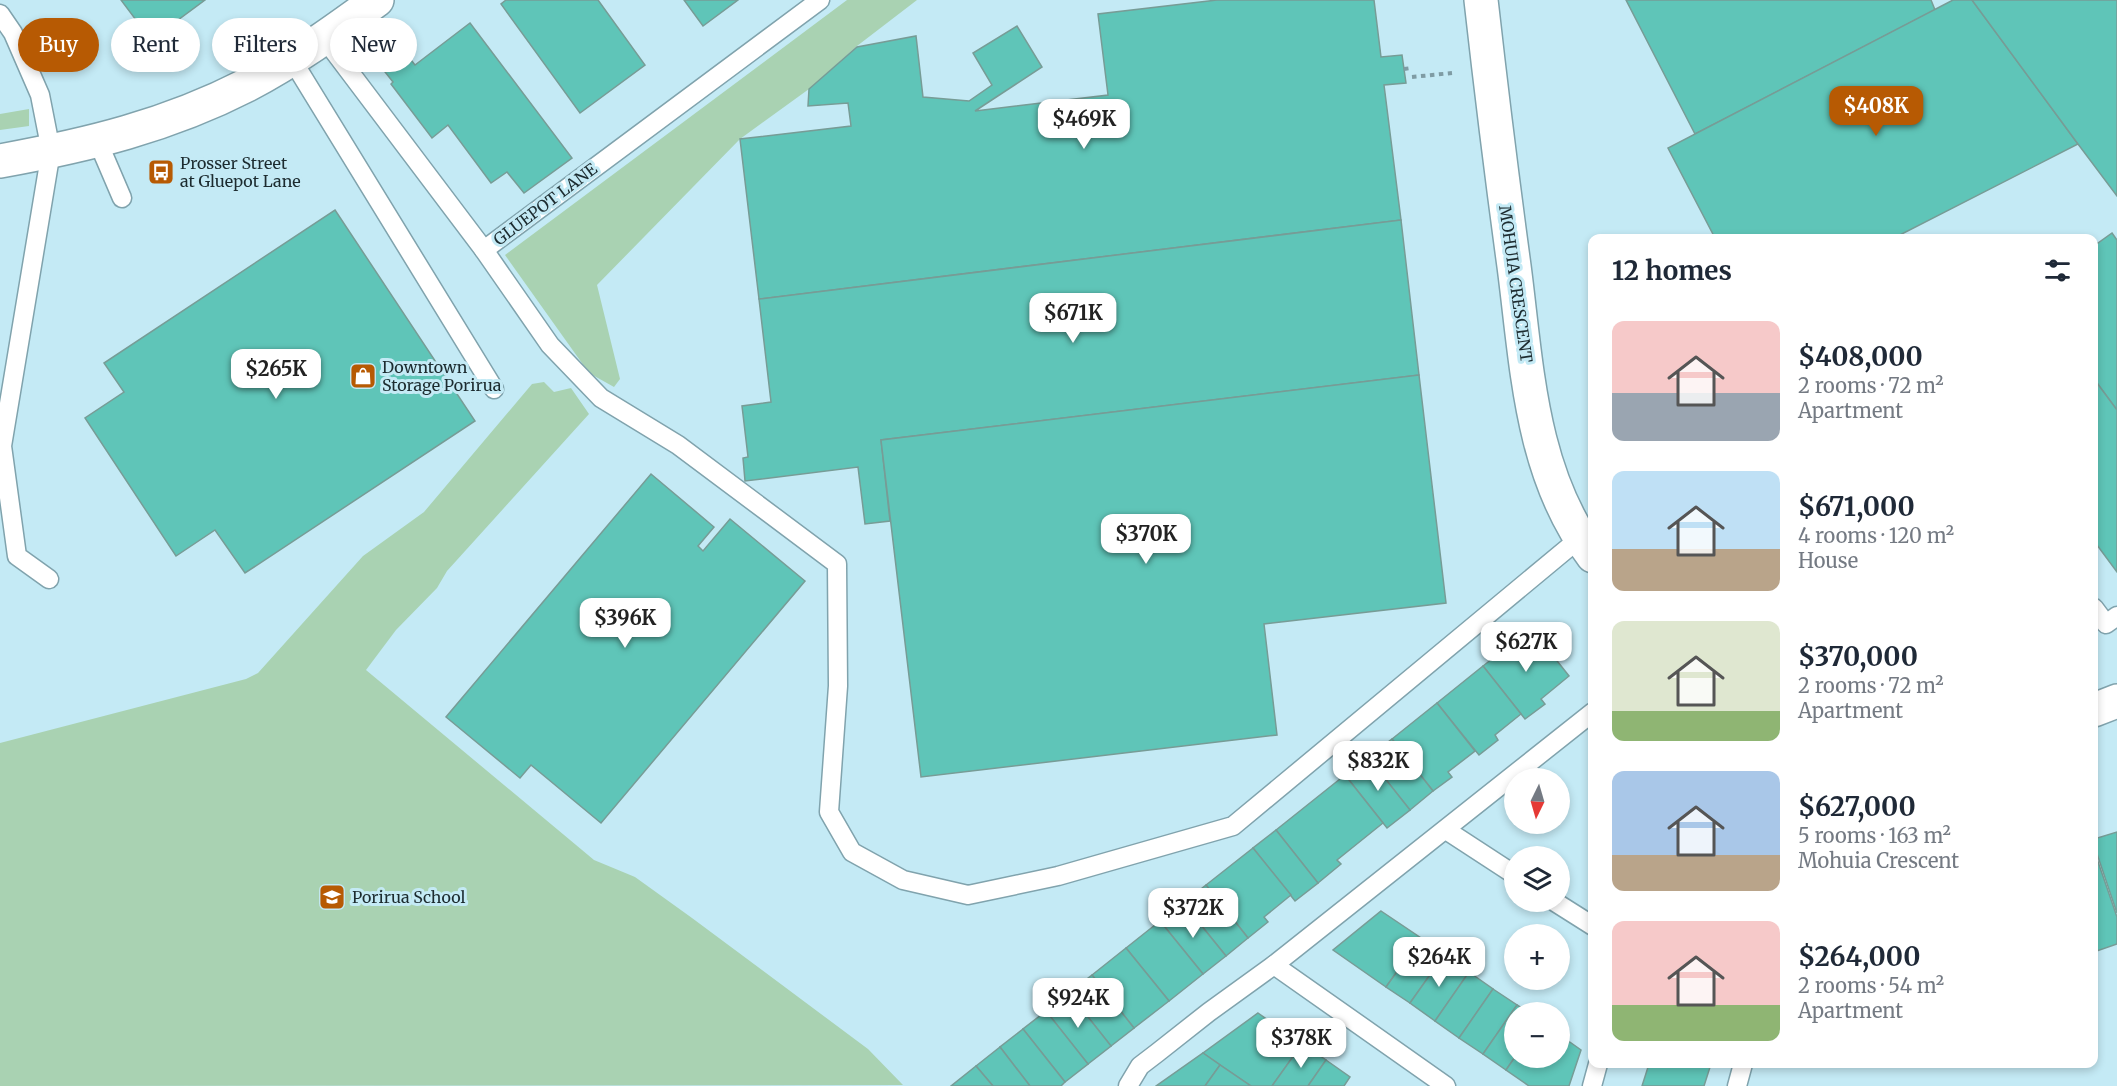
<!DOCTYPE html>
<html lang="en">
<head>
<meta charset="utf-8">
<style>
	body { margin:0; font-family:Merriweather,serif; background:#f2f2f3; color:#1f2937; height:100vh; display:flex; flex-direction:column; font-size:22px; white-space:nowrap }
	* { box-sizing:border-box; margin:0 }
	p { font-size:20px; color:#747a83 }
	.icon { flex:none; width:33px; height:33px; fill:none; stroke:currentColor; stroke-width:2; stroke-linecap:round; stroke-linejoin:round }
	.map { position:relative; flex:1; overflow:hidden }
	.sheet { position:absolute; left:1588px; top:234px; width:510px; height:834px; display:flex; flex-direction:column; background:#fff; border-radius:12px; box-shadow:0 3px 9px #0003 }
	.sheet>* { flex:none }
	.top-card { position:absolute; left:18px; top:18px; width:570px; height:54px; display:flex; gap:12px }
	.needle { width:39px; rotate:185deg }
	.buttons { position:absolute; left:1504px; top:768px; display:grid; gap:12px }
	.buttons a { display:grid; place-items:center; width:66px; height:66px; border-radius:50%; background:#fff; box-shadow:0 3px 9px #0003; font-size:30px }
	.price { position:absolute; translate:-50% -51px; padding:0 14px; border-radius:12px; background:#fff; color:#222; font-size:20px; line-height:39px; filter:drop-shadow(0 2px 3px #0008) }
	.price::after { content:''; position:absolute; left:50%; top:36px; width:18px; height:14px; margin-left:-9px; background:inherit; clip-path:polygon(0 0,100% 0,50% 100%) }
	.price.current { background:#b75a03; color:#fff }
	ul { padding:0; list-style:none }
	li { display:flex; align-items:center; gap:18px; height:150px; padding:0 24px }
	li span { display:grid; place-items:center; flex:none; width:168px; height:120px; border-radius:12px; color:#555 }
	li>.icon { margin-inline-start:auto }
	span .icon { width:72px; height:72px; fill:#fffc; stroke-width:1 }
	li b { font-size:26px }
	h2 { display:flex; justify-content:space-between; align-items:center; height:72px; padding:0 24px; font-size:26px }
	.pill { padding:0 21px; border-radius:27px; background:#fff; box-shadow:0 3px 9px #0003; font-size:21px; line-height:54px }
	.pill.current { background:#b75a03; color:#fff }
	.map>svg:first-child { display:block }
	.green { fill:#a9d2b2 }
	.building { fill:#5fc5b8; stroke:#779c96; stroke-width:1.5 }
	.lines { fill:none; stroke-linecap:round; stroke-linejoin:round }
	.service-casing { stroke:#80a3ad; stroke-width:21 }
	.minor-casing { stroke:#80a3ad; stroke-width:36 }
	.secondary-casing { stroke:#80a3ad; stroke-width:36 }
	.path { stroke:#7f9ca4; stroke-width:4; stroke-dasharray:4.5 4.5; stroke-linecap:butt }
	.service { stroke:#fff; stroke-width:18 }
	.minor { stroke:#fff; stroke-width:33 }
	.secondary { stroke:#fff; stroke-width:33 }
	.labels { text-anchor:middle; stroke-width:6; stroke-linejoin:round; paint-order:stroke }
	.poi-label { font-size:16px; fill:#1c2b2f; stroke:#c4eaf5; text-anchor:start }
	.street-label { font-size:16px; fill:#1c2b2f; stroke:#c4eaf5 }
</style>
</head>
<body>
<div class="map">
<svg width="2117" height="1086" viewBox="0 0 2117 1086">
	<rect width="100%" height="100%" fill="#c4eaf5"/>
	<g class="green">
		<polygon points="847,0 917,0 857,46 809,89 740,139 597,285 620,379 614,387 589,373 505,255"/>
		<polygon points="29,109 29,126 0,130 0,114"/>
		<polygon points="544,382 554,392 571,388 589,414 447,571 437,588 396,630 366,670 594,860 635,877 692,918 868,1049 903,1085 0,1086 0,743 246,679 258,673 363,556 424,512 532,384"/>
	</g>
	<g class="building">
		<polygon points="121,0 205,0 151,40"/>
		<polygon points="506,0 598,0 645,65 580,113 501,4"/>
		<polygon points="684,0 738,0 703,26"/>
		<polygon points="1217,0 1374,0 1381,57 1402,55 1406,83 1384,85 1401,220 759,299 740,139 851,126 848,103 808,106 809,89 857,47 916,36 923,97 969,101 992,85 973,53 1017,26 1042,67 975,111 1108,95 1098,14"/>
		<polygon points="1626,0 1931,0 1935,10 1695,134"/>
		<polygon points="1953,0 1972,0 2078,144 1894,238 1715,238 1668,148"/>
		<polygon points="1972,0 2117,0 2117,196 2078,144"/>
		<polygon points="470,23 572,158 524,193 507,172 491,183 448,125 432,138 391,84 393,82 385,72 408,56 415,65"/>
		<polygon points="335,210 475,421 245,573 215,530 176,556 85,418 124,392 104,363"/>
		<polygon points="1401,220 1419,375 881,440 890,521 865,524 858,467 745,481 743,458 748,457 742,406 771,402 759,299"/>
		<polygon points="2112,233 2117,240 2117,410 2094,379 2094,246"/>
		<polygon points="1419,375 1446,603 1264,624 1277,735 921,777 881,440"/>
		<polygon points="2094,379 2117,410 2117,572 2094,541"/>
		<polygon points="651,474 714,527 698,546 703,551 730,519 805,581 601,823 531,765 520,778 446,717"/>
		<polygon points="1531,628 1569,676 1541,699 1545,704 1525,719 1483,666"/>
		<polygon points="1483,666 1521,714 1495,735 1498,740 1479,755 1437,703"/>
		<polygon points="1437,703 1475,751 1448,772 1452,777 1433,791 1392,739"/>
		<polygon points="1392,739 1433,791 1410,810 1368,757"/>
		<polygon points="1368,757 1410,810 1387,828 1345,775"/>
		<polygon points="1345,775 1383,823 1337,860 1341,864 1318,883 1276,830"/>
		<polygon points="1276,830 1318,883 1295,901 1253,848"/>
		<polygon points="2117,832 2117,913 2094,845 2094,839"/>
		<polygon points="1253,848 1291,895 1264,917 1268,922 1248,938 1206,885"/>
		<polygon points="2094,850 2117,917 2117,944 2094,952"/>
		<polygon points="1206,885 1248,938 1226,956 1183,903"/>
		<polygon points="1183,903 1226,956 1203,974 1160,921"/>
		<polygon points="1381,911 1421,938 1386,987 1333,950"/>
		<polygon points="1160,921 1203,974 1169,1001 1126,948"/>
		<polygon points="1421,938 1444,955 1410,1003 1386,987"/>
		<polygon points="1126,948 1169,1001 1134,1028 1092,975"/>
		<polygon points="1444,955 1469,972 1435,1021 1410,1003"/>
		<polygon points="1469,972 1493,989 1459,1038 1435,1021"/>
		<polygon points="1092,975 1134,1028 1111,1046 1069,993"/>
		<polygon points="1493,989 1517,1005 1483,1054 1459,1038"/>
		<polygon points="1069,993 1111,1046 1088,1064 1046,1011"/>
		<polygon points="1517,1005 1528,1012 1515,1012 1515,1057 1506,1070 1483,1054"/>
		<polygon points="1046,1011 1088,1064 1065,1082 1023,1029"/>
		<polygon points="1258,1013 1302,1044 1272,1086 1251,1086 1203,1053"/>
		<polygon points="1023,1029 1065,1082 1061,1086 1030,1086 1000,1047"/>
		<polygon points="1560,1035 1581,1050 1569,1086 1529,1086 1506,1070 1515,1057 1560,1058"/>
		<polygon points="1302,1044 1326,1060 1308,1086 1272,1086"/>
		<polygon points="1000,1047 1030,1086 993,1086 976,1066"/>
		<polygon points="1203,1053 1220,1065 1205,1086 1156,1086"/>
		<polygon points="1326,1060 1350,1077 1344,1086 1308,1086"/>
		<polygon points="1649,1064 1711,1064 1704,1086 1642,1086"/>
		<polygon points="1220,1065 1251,1086 1205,1086"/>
		<polygon points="976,1066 993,1086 951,1086"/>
	</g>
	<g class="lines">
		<defs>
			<g id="service">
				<polyline points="0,14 13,33 40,95 51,151 2,446 17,556 49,579"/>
				<polyline points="324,38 484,250 820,0"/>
				<polyline points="291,58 494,389"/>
				<polyline points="98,142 122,198"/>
				<polyline points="484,250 550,345 601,398 678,445 837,564 838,686 829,812 852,852 903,880 968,895 1058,876 1233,826 1580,538"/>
				<polyline points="2094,608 2106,624 2117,616"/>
				<polyline points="1446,830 1515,875"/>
				<polyline points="1555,902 1593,926"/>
				<polyline points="1274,965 1446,1086"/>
				<polyline points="1128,1086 1140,1066 1157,1053 1209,1012 1274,965 1593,712"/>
				<polyline points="1592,1086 1598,1064"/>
				<polyline points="1737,1086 1743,1064"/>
			</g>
			<g id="minor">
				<path d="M1481 0C1491 89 1502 178 1514 266 1527 365 1530 473 1593 556"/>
				<polyline points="2094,710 2117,701"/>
			</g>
			<path id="secondary" d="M0 161C88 145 167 126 247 85 293 61 336 30 377 0"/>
		</defs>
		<use href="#service" class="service-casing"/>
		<use href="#minor" class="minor-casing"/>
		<use href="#secondary" class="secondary-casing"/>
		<g class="path">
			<polyline points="1404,69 1411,68"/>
			<polyline points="1412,77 1452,73"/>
		</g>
		<use href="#service" class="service"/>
		<use href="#minor" class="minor"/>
		<use href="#secondary" class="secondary"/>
	</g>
	<defs>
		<symbol id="bus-square" viewBox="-11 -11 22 22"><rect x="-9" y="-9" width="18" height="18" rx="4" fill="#b75a03" stroke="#c4eaf5"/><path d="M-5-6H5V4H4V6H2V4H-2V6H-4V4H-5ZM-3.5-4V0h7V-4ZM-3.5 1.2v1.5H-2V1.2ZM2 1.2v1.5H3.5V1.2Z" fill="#fff"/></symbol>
		<symbol id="shop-square" viewBox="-11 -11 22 22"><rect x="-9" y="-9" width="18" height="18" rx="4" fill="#b75a03" stroke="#c4eaf5"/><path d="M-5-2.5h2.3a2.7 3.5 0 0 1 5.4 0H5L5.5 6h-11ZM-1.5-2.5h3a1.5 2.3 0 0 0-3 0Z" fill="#fff"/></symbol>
		<symbol id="school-square" viewBox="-11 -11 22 22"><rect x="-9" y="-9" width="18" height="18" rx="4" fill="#b75a03" stroke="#c4eaf5"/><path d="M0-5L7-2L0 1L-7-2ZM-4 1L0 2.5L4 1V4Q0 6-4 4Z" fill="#fff"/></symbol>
	</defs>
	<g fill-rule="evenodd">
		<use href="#bus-square" x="146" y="157" width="30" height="30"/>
		<use href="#shop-square" x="348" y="361" width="30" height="30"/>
		<use href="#school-square" x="317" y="882" width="30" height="30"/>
	</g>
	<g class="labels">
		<g class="poi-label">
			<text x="180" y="169">Prosser Street<tspan x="180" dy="18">at Gluepot Lane</tspan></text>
			<text x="382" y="373">Downtown<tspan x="382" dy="18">Storage Porirua</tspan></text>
			<text x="352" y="903">Porirua School</text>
		</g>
		<g class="street-label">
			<text transform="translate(545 204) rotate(-37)" y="6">GLUEPOT LANE</text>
			<text transform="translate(1516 284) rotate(82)" y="6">MOHUIA CRESCENT</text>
		</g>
	</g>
</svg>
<div class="buttons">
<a><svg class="needle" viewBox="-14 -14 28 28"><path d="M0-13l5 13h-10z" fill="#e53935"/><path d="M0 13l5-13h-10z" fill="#747a83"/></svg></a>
<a><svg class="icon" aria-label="layers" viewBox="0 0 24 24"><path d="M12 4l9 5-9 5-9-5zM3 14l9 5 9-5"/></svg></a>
<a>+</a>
<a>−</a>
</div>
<b class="price current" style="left:1876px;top:137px">$408K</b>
<b class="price" style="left:1084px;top:150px">$469K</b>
<b class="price" style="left:1073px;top:344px">$671K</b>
<b class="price" style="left:276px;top:400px">$265K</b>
<b class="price" style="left:1146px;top:565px">$370K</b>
<b class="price" style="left:625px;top:649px">$396K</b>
<b class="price" style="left:1526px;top:673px">$627K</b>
<b class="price" style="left:1378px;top:792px">$832K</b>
<b class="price" style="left:1193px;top:939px">$372K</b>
<b class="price" style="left:1439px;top:988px">$264K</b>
<b class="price" style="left:1078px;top:1029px">$924K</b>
<b class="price" style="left:1301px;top:1069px">$378K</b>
<div class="top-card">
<a class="pill current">Buy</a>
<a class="pill">Rent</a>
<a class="pill">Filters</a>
<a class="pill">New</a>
</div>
<section class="sheet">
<h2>12 homes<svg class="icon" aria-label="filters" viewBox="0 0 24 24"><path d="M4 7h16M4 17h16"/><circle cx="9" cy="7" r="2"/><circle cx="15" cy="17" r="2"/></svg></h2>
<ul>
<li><span style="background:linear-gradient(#f6c9c9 60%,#9aa5b1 0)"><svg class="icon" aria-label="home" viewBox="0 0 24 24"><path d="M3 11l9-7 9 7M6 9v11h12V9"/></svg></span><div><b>$408,000</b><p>2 rooms · 72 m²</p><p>Apartment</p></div></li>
<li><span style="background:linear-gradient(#bfe0f5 65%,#b9a48a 0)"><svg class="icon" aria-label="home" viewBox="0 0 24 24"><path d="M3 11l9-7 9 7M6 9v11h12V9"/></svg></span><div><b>$671,000</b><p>4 rooms · 120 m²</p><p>House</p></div></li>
<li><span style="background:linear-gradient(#dfe7d0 75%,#8fb573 0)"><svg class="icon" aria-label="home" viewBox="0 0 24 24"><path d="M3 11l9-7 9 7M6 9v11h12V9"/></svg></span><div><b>$370,000</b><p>2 rooms · 72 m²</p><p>Apartment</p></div></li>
<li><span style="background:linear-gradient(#a9c7e8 70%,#b9a48a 0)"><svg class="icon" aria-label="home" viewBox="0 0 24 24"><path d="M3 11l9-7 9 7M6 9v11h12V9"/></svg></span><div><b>$627,000</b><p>5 rooms · 163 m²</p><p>Mohuia Crescent</p></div></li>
<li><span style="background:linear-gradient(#f6c9c9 70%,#8fb573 0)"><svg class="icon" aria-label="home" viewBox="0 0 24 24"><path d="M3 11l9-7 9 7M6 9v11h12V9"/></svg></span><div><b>$264,000</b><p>2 rooms · 54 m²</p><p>Apartment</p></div></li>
</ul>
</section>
</div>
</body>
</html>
